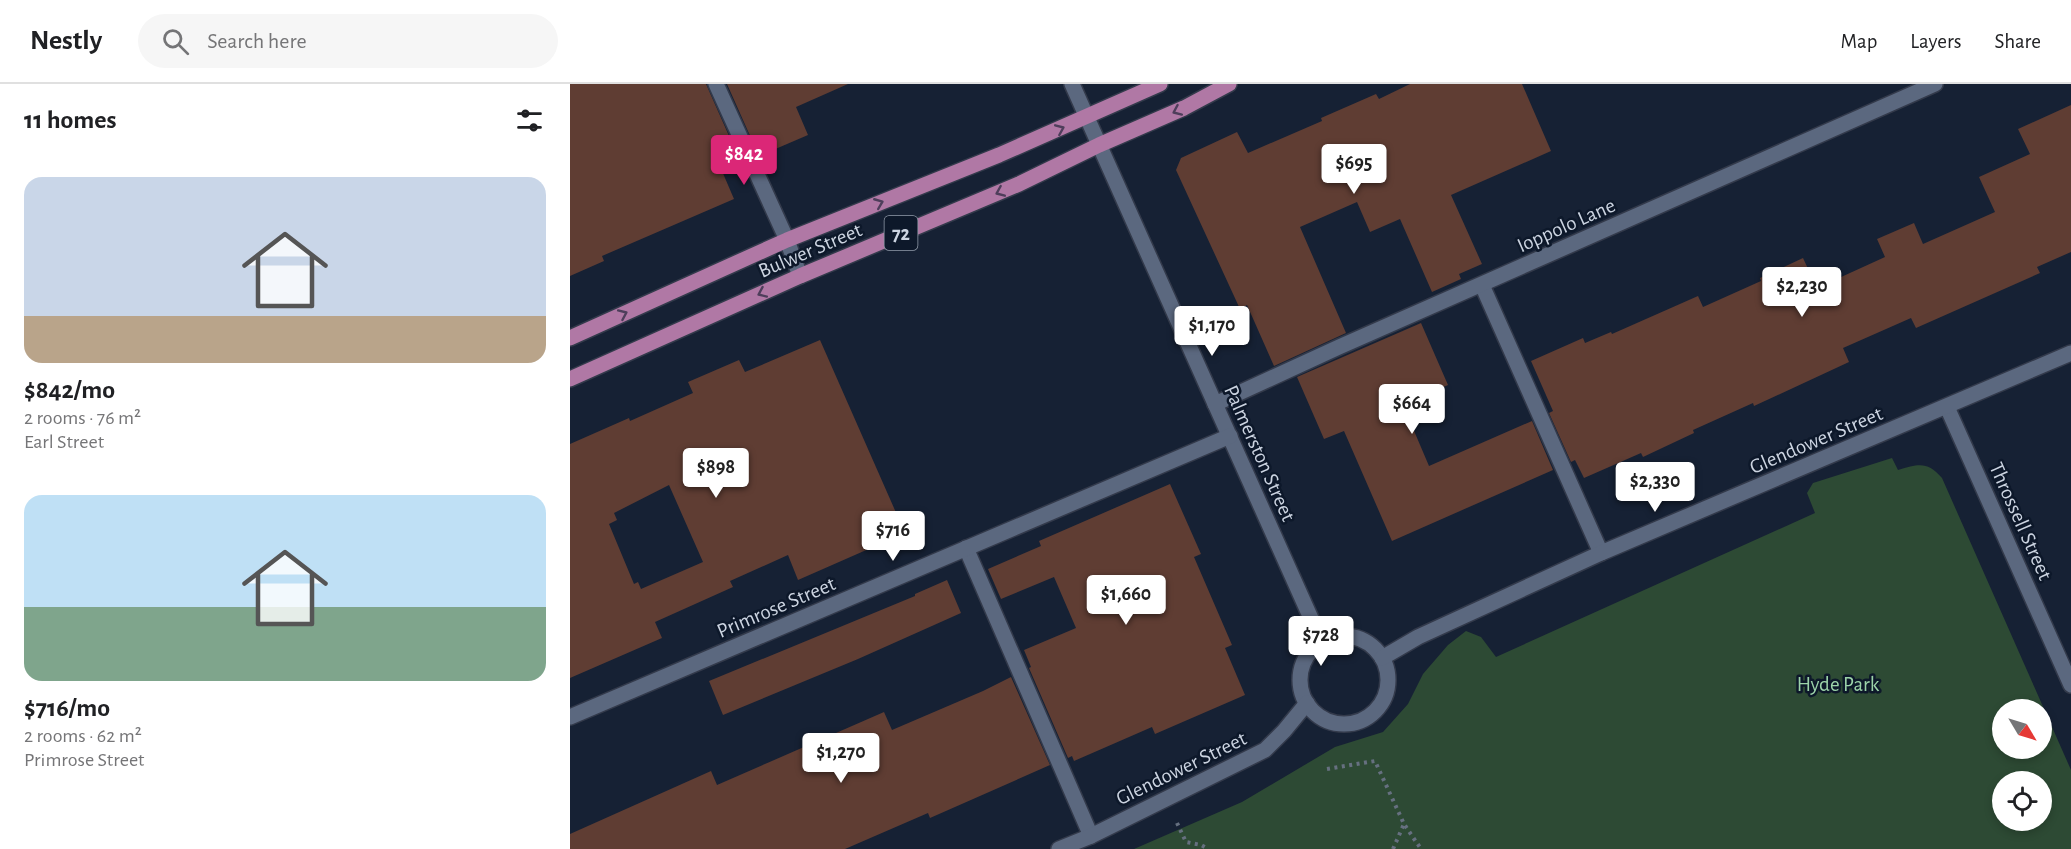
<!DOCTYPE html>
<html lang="en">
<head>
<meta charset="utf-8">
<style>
	body { margin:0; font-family:"Alegreya Sans",sans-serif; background:#f6f6f6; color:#202124; height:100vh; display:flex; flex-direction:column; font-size:22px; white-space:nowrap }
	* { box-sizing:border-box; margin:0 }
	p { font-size:20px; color:#757577 }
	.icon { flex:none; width:33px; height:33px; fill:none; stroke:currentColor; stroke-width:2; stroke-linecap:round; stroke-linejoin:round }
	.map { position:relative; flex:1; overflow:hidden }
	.details { display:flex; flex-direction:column; background:#fff; width:570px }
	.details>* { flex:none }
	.needle { width:39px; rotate:128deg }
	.fabs { position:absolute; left:1422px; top:615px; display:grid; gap:12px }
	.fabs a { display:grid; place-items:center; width:60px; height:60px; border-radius:50%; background:#fff; box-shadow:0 3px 9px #0003; font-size:30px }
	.price { position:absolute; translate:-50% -51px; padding:0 14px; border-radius:6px; background:#fff; color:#222; font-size:20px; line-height:39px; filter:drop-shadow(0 2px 3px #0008) }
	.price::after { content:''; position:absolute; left:50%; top:36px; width:18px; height:14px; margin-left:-9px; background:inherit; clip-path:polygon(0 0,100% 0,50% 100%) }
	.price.current { background:#db2777; color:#fff }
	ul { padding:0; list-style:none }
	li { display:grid; align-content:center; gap:12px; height:318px; padding:0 24px }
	li span { display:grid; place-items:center; height:186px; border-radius:18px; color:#555 }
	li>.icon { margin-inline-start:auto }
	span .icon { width:108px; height:108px; fill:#fffc; stroke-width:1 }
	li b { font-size:26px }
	h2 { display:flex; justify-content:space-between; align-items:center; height:72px; padding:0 24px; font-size:26px }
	header { display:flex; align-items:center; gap:36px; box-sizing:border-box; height:84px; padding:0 30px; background:#fff; border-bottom:2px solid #e0e0e0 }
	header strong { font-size:28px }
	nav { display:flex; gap:33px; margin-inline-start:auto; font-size:21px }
	.search { width:420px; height:54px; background:#f6f6f6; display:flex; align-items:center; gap:15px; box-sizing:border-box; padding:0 21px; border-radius:33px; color:#757577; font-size:22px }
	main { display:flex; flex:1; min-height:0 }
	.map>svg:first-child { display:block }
	.park { fill:#2d4a34; fill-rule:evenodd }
	.building { fill:#5f3d33; fill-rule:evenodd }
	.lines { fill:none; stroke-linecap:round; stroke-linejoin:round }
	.service-casing { stroke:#333a4b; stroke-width:18 }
	.minor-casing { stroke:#333a4b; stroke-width:18 }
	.primary-casing { stroke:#333a4b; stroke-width:18 }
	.path { stroke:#667080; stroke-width:4; stroke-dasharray:3 4.5; stroke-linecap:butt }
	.service { stroke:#5b687f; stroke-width:15 }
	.minor { stroke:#5b687f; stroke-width:15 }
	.primary { stroke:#b078a5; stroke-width:15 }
	.oneway { stroke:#4e3e5b }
	.labels { text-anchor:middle; stroke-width:5; stroke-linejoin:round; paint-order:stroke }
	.shield { fill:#0d182a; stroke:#939caa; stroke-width:1.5 }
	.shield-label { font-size:20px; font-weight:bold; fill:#ccd4e1 }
	.street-label { font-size:21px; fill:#ccd4e1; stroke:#0d182a }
	.park-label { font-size:21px; fill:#9cd3a9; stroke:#0d182a }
</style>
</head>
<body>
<header>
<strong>Nestly</strong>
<div class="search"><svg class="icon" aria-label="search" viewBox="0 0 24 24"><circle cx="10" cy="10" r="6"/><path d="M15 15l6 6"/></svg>Search here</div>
<nav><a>Map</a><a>Layers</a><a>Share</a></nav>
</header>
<main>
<section class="details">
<h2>11 homes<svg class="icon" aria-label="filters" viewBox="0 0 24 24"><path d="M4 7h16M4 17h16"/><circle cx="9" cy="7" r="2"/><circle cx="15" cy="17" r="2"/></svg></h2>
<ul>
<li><span style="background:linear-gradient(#c9d6e8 75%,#b9a48a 0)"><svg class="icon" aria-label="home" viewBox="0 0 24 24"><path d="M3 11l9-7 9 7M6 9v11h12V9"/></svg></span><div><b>$842/mo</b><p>2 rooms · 76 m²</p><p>Earl Street</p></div></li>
<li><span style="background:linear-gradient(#bfe0f5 60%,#7fa58c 0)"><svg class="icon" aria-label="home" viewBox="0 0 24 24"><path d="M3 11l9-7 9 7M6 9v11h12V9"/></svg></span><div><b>$716/mo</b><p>2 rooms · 62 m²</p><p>Primrose Street</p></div></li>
</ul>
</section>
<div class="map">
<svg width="1501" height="765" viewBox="0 0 1501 765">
	<rect width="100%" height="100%" fill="#162134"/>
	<path class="park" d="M1322 374 1328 386C1349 380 1357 377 1372 394L1501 686V765H564L672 718 765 663 813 648 838 620 853 590 878 561 896 547 911 553 926 573 1245 429 1237 409 1243 399ZM1432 626H1472V664H1432ZM1432 698H1472V736H1432Z"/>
	<g class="building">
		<polygon points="0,0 136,0 171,79 152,87 164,115 32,172 34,177 0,192"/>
		<polygon points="157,0 278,0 226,23 238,51 189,72"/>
		<polygon points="840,0 952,0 981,67 881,111 912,180 889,190 891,195 862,208 830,135 800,148 787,118 730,143 776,249 704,282 677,221 670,225 606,86 611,74 667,48 678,69 752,37 751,34 806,10 809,15"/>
		<polygon points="1501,21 1501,168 1467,183 1470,189 1346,244 1341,234 1273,264 1279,278 1184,322 1183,319 1123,346 1124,349 1073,373 1071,369 1014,394 1005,376 1001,378 979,329 983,327 961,277 1013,254 1015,259 1041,248 1042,250 1128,212 1133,223 1191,197 1190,194 1233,174 1247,204 1315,173 1307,155 1344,139 1353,160 1425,128 1409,93 1460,70 1448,45"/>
		<polygon points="851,239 878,301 833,321 859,382 962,337 983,386 822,457 774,347 754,355 727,293"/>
		<path d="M250 256 335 449 228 496 218 471 160 497 163 503 85 538 92 554 0 594V360L59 334 60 337 123 309 118 298 169 276 175 288ZM99 401 133 478 71 505 68 498 64 500 39 440 47 436 44 429Z"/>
		<polygon points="600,400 631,470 624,473 662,561 655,564 675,611 585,650 582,643 504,677 502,672 498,674 459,584 461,583 454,566 506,544 484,493 431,515 418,485 471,462 469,457"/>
		<polygon points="377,496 391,529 288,575 153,631 139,597 345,512 345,510"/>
		<polygon points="441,593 480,681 360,734 358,729 275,765 0,765 0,750 141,687 147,701 314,628 322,646 413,607"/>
	</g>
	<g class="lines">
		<defs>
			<g id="service">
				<polyline points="912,201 1031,469"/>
				<polyline points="645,320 769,263 1365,0"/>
				<polyline points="396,464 521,752"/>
			</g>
			<g id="minor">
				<polyline points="146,0 217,156 230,192"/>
				<polyline points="502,0 752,559"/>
				<polyline points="1377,323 1501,601"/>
				<circle cx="774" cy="596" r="44"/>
				<polyline points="812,574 848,553 1031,469 1501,269"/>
				<polyline points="0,633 660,352"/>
				<polyline points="489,765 521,752 695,666 714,647 737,619"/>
			</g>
			<g id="primary">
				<polyline points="0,254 217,156 429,71 590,0"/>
				<polyline points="0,295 230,192 449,100 529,61 614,24 659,0"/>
			</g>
		</defs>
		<use href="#service" class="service-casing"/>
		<use href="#minor" class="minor-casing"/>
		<use href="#primary" class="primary-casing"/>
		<g class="path">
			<polyline points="757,685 805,677 834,740 851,765"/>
			<polyline points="607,739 616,758 631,761 638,765"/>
			<polyline points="823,765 834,740"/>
		</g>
		<use href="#service" class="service"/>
		<use href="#minor" class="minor"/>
		<use href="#primary" class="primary"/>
	</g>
	<defs><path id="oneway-chevron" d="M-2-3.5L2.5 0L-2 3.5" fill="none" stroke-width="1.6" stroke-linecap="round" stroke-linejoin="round" transform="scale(1.5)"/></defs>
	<g class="oneway">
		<use href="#oneway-chevron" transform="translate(607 27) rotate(156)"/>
		<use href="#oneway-chevron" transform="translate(490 45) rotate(-23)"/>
		<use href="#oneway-chevron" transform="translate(430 108) rotate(157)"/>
		<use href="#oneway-chevron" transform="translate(309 119) rotate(-22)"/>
		<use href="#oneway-chevron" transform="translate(192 209) rotate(156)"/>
		<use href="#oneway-chevron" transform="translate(53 230) rotate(-24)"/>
	</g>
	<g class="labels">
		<rect class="shield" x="314.5" y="132" width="33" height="34" rx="4.5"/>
		<g class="shield-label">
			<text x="331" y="156">72</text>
		</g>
		<g class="street-label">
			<text transform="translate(996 141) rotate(-24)" y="7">Ioppolo Lane</text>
			<text transform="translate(240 166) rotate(-23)" y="7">Bulwer Street</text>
			<text transform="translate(1246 356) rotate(-23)" y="7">Glendower Street</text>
			<text transform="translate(690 369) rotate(66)" y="7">Palmerston Street</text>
			<text transform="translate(1451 437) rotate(66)" y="7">Throssell Street</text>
			<text transform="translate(206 523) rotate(-23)" y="7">Primrose Street</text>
			<text transform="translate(611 684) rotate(-26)" y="7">Glendower Street</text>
		</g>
		<g class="park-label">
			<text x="1268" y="607">Hyde Park</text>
		</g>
	</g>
</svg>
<div class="fabs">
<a><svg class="needle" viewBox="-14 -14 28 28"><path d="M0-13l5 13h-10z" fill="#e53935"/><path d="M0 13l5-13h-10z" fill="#757577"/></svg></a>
<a><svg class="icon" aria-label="locate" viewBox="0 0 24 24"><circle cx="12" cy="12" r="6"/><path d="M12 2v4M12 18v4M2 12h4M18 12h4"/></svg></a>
</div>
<b class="price current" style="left:174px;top:102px">$842</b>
<b class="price" style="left:784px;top:111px">$695</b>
<b class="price" style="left:1232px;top:234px">$2,230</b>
<b class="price" style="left:642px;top:273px">$1,170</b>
<b class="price" style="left:842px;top:351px">$664</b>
<b class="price" style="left:146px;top:415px">$898</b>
<b class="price" style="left:1085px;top:429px">$2,330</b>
<b class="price" style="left:323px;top:478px">$716</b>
<b class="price" style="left:556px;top:542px">$1,660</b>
<b class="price" style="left:751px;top:583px">$728</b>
<b class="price" style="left:271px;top:700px">$1,270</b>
</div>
</main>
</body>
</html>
